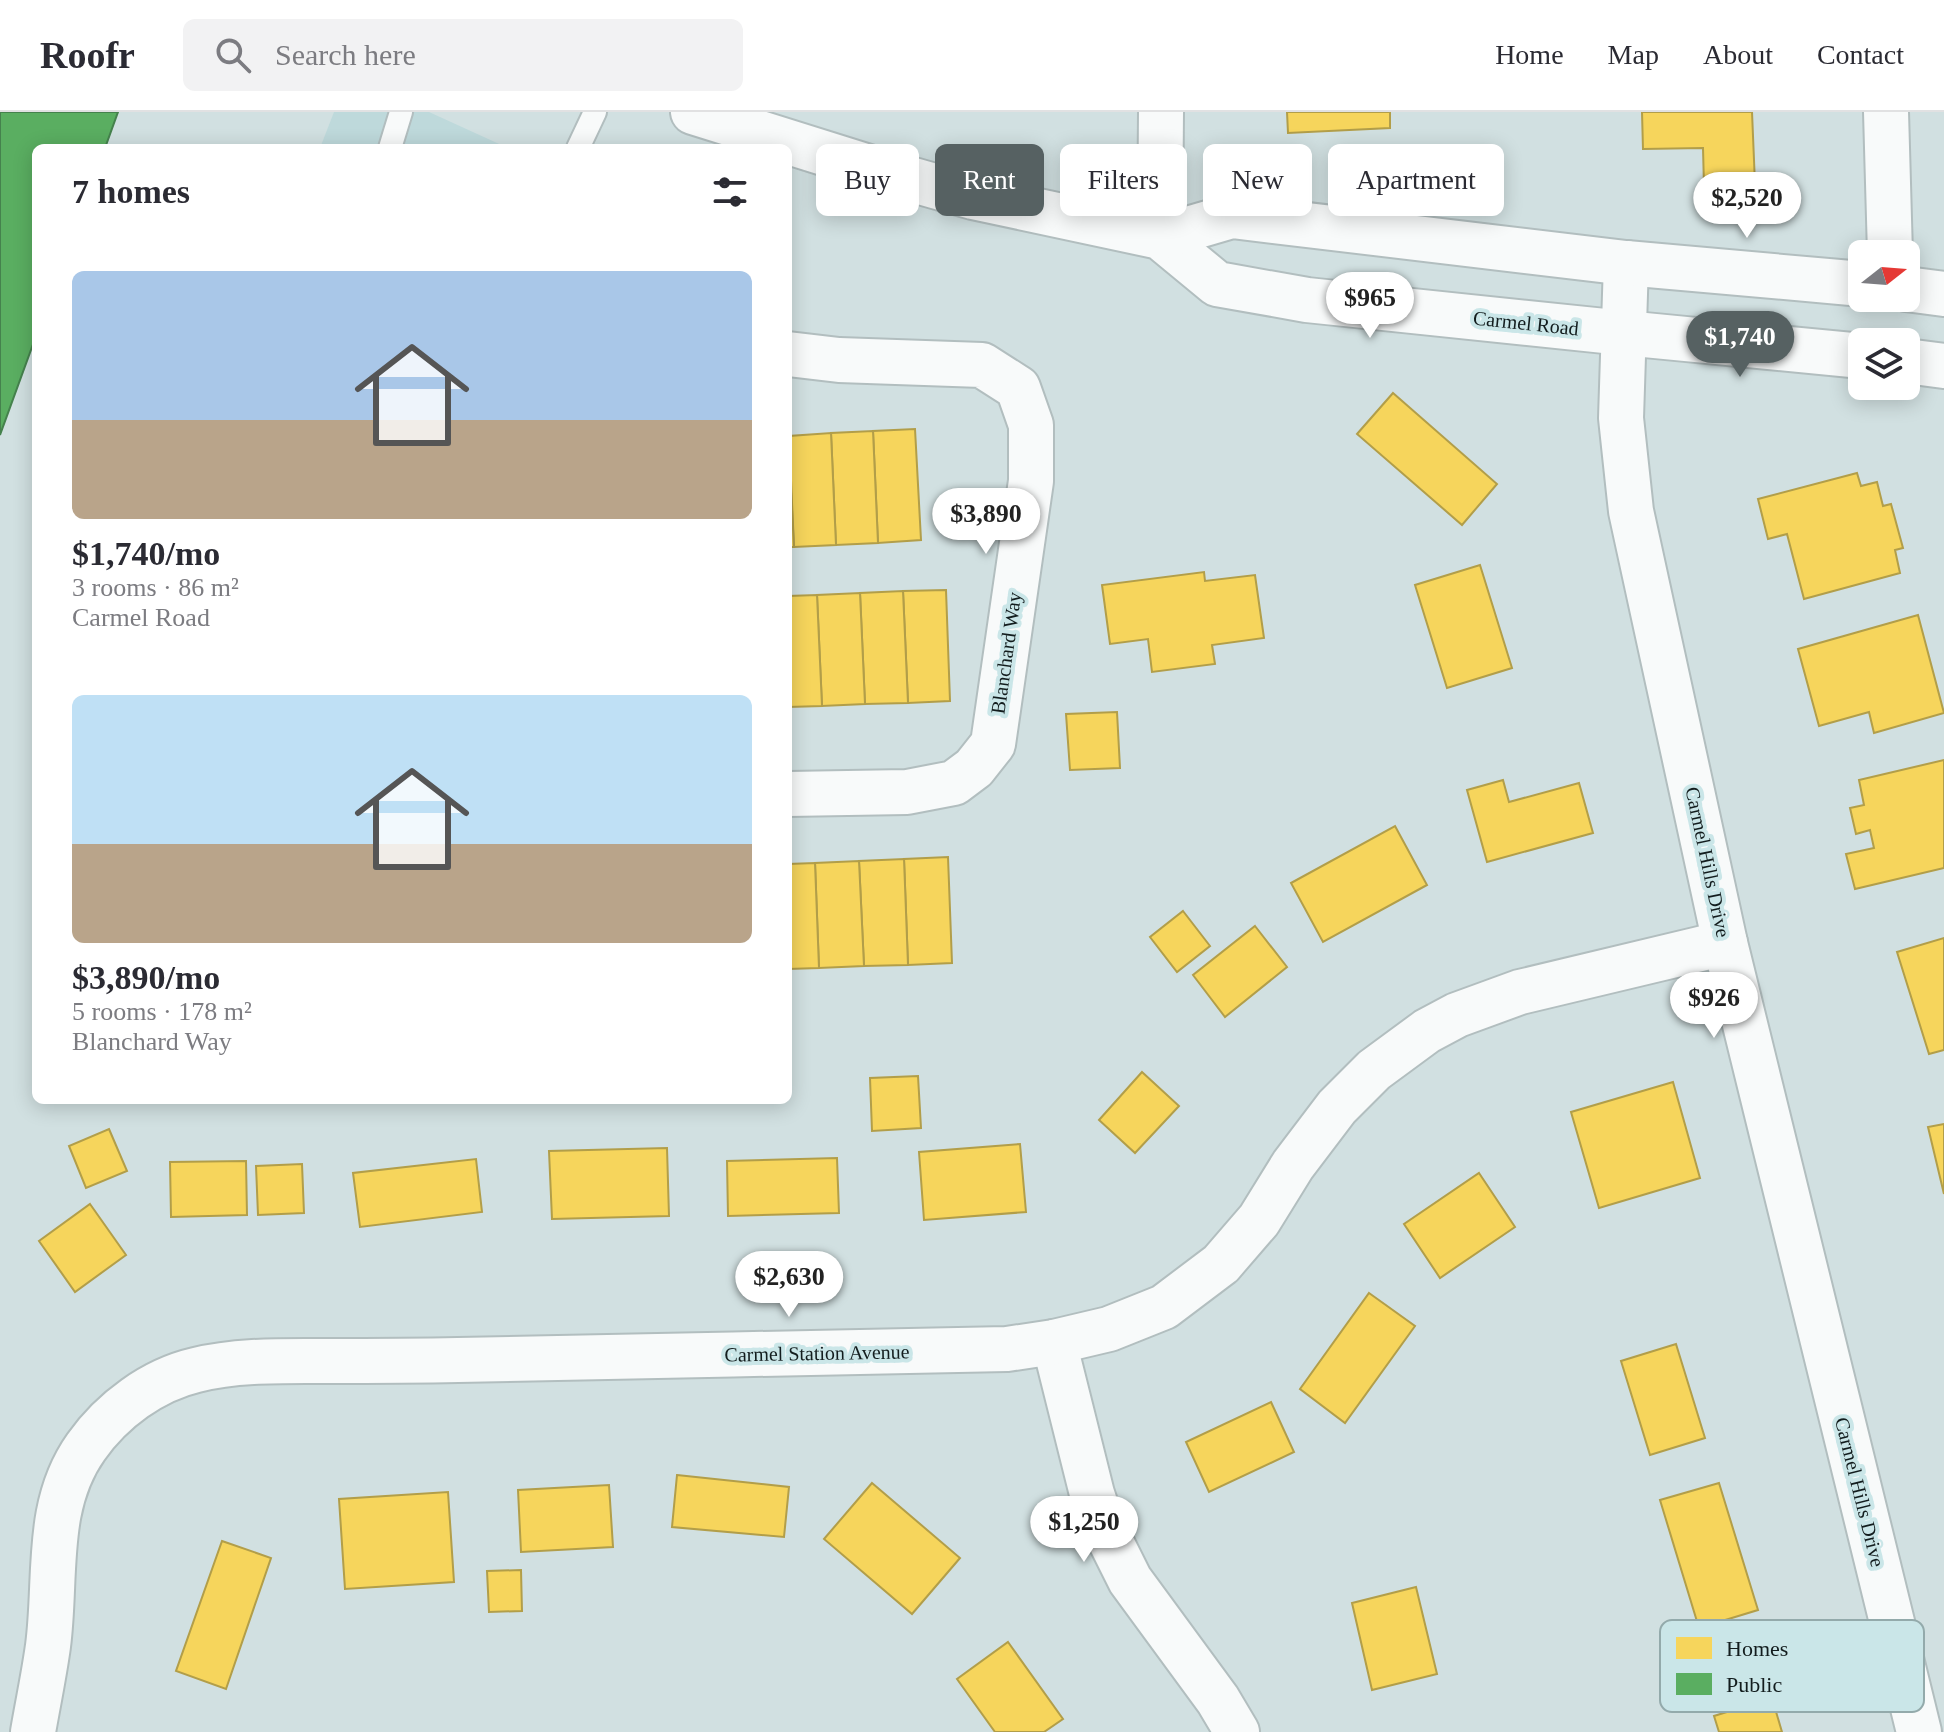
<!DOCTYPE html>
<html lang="en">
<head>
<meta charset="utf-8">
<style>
	body { margin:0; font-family:"Times New Roman",serif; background:#f2f2f3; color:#2b2b33; height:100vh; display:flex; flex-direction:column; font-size:30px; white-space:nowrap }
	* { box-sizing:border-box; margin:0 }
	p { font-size:26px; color:#7c7c81 }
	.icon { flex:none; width:44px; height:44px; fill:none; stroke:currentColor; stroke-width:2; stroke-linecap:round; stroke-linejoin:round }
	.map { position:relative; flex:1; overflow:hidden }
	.side { position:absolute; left:32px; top:32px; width:760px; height:960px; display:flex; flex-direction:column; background:#fff; border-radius:12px; box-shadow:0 4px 20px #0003 }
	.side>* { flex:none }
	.guide { position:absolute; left:816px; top:32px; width:760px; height:72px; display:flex; gap:16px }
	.needle { width:52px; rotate:73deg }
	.controls { position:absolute; left:1848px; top:128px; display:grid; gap:16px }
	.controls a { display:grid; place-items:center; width:72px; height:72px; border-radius:12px; background:#fff; box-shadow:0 4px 20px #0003; font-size:40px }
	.price { position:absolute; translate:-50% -68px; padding:0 18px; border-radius:28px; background:#fff; color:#222; font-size:26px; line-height:52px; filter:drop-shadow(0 2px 4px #0008) }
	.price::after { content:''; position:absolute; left:50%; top:48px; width:24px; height:18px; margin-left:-12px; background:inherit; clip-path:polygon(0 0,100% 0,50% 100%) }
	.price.current { background:#566162; color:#fff }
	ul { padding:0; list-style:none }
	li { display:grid; align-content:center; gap:16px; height:424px; padding:0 40px }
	li span { display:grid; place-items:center; height:248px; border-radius:12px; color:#555 }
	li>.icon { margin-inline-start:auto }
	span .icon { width:144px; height:144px; fill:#fffc; stroke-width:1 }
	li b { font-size:34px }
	h2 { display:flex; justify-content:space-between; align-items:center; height:96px; padding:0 40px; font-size:34px }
	.tag { padding:0 28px; border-radius:12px; background:#fff; box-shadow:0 4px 20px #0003; font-size:28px; line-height:72px }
	.tag.current { background:#566162; color:#fff }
	header { display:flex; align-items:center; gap:48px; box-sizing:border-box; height:112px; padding:0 40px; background:#fff; border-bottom:2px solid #e1e1e2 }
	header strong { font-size:38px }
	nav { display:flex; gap:44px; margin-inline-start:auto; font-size:28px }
	.search { width:560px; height:72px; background:#f2f2f3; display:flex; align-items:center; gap:20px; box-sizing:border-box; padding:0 28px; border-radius:12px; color:#7c7c81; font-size:30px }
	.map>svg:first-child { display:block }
	.built { fill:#bed9db }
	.homes { fill:#f6d55c; stroke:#b29e49; stroke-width:2 }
	.public { fill:#5aae61; stroke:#45824d; stroke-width:2 }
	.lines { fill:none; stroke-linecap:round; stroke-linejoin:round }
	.service-casing { stroke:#b2bebf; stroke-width:26 }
	.minor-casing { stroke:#b2bebf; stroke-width:48 }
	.secondary-casing { stroke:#b2bebf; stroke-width:48 }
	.service { stroke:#f8fafa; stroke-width:22 }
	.minor { stroke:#f8fafa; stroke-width:44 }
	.secondary { stroke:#f8fafa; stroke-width:44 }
	.labels { text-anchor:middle; stroke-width:8; stroke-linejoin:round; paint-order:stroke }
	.street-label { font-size:20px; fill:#131d1e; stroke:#cae6e8 }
	.key { fill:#cae6e8; stroke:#93aaab; stroke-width:2 }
	.key-label { font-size:22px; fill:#131d1e }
</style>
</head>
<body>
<header>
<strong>Roofr</strong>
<div class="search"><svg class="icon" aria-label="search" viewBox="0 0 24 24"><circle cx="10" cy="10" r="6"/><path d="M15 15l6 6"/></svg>Search here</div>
<nav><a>Home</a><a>Map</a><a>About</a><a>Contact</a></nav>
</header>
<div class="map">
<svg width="1944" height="1620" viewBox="0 0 1944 1620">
	<rect width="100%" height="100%" fill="#d1e0e1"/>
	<polygon class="built" points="334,0 429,0 508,36 320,36"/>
	<g class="homes">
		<polygon points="1287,0 1390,0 1390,16 1288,21"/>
		<polygon points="1642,0 1752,0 1755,72 1704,74 1703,36 1643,37"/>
		<polygon points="1393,281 1497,372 1462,413 1357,322"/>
		<polygon points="915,317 921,428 878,431 873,319"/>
		<polygon points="873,319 878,431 836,433 831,321"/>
		<polygon points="831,321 836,433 794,435 789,324"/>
		<polygon points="788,324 794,435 788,435"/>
		<polygon points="1857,361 1861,374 1877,370 1883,394 1891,392 1903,436 1895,438 1900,461 1804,487 1787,422 1768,427 1758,387"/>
		<polygon points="1480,453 1512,556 1447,576 1415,473"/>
		<polygon points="1204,460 1205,469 1255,463 1264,526 1212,533 1215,552 1152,560 1148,527 1110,532 1102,473"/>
		<polygon points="946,478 950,589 908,591 903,479"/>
		<polygon points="903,479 908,591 865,592 860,481"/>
		<polygon points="860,481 865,592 822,594 817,483"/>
		<polygon points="817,483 822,594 788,595 788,484"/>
		<polygon points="1918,503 1944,601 1874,621 1869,600 1819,614 1798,537"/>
		<polygon points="1117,600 1120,656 1070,658 1066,602"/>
		<polygon points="1944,648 1944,756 1855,777 1846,742 1874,736 1870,718 1856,722 1850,696 1864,693 1859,668"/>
		<polygon points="1503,668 1509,690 1579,671 1593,721 1487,750 1467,678"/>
		<polygon points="1395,714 1427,773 1323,830 1291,771"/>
		<polygon points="948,745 952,851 908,853 904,747"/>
		<polygon points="904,747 908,853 864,854 859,749"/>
		<polygon points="859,749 864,854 819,856 815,751"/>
		<polygon points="815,751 819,856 788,857 788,752"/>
		<polygon points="1183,799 1210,834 1177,860 1150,825"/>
		<polygon points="1255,814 1287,855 1225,905 1193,863"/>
		<polygon points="1944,826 1944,938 1929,942 1897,840"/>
		<polygon points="1142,960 1179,994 1135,1041 1099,1008"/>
		<polygon points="918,964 921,1016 872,1019 870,966"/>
		<polygon points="1673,970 1700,1066 1599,1096 1571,1000"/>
		<polygon points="1944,1012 1944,1082 1928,1015"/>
		<polygon points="109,1017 127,1059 86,1076 69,1034"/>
		<polygon points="1020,1032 1026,1100 924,1108 919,1040"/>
		<polygon points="667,1036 669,1104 552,1107 549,1039"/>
		<polygon points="837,1046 839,1101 728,1104 727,1049"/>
		<polygon points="476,1047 482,1100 360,1115 353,1061"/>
		<polygon points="246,1049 247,1103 171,1105 170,1050"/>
		<polygon points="302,1052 304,1101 258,1103 256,1054"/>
		<polygon points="1479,1061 1515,1115 1440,1166 1404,1112"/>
		<polygon points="90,1092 126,1143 75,1180 39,1129"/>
		<polygon points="1369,1181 1415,1214 1345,1311 1300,1277"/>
		<polygon points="1676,1232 1705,1326 1650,1343 1621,1249"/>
		<polygon points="1271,1290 1294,1340 1209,1380 1186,1330"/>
		<polygon points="677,1363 789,1375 784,1425 672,1415"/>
		<polygon points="872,1371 960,1446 912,1502 824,1427"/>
		<polygon points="1719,1371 1758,1498 1699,1516 1660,1388"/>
		<polygon points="609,1373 613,1435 521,1440 518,1378"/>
		<polygon points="448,1380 454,1470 345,1477 339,1387"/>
		<polygon points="222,1429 271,1446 226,1577 176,1559"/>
		<polygon points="521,1458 522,1499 489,1500 487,1459"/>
		<polygon points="1416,1475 1437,1562 1372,1578 1352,1491"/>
		<polygon points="1008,1530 1063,1607 1044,1620 995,1620 957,1567"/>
		<polygon points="1772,1586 1782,1620 1719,1620 1714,1604"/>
	</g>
	<polygon class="public" points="0,0 118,0 105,36 36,36 36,224 0,323"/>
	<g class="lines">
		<defs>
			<g id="service">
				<polyline points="390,36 401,0"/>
				<polyline points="578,36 595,0"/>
			</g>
			<g id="minor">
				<polyline points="1886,0 1890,142"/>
				<polyline points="1160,125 1161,0"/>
				<polyline points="1626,151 1621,306 1631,399 1725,831 1919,1620"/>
				<polyline points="788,242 839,248 982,253 1018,276 1031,313 1031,369 993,632 974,656 954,671 907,680 788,682"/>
				<polyline points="1054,1230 1092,1382 1102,1412 1130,1468 1218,1588 1237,1620"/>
				<path d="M33 1620C38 1591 44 1563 48 1534 57 1466 44 1394 86 1335 112 1298 153 1268 196 1258 236 1248 280 1249 321 1249 366 1249 412 1249 458 1248 641 1244 824 1241 1007 1237L1054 1230 1109 1217 1164 1195 1221 1152 1259 1108 1293 1053 1337 995 1374 958 1427 919 1457 903 1520 880 1725 831"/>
			</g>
			<g id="secondary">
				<polyline points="693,0 878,58 973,85 1160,125 1217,172 1307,188 1624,221 1862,244"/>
				<polyline points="1160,125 1232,104 1626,151 1862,172"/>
				<polyline points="1906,177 1944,182"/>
				<polyline points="1906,249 1944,254"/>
			</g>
		</defs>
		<use href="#service" class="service-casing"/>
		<use href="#minor" class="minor-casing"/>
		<use href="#secondary" class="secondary-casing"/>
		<use href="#service" class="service"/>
		<use href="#minor" class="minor"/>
		<use href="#secondary" class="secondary"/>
	</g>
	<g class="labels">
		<g class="street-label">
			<text transform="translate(1526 211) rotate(6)" y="7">Carmel Road</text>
			<text transform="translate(1006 541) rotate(-82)" y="7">Blanchard Way</text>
			<text transform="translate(1708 750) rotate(78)" y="7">Carmel Hills Drive</text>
			<text transform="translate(817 1241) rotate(-1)" y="7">Carmel Station Avenue</text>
			<text transform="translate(1860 1380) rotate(76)" y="7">Carmel Hills Drive</text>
		</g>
	</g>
	<rect x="1660" y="1508" width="264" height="92" rx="12" class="key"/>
	<rect x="1676" y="1525" width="36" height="22" fill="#f6d55c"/>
	<rect x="1676" y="1561" width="36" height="22" fill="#5aae61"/>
	<g class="key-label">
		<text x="1726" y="1544">Homes</text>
		<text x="1726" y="1580">Public</text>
	</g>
</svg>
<div class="controls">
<a><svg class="needle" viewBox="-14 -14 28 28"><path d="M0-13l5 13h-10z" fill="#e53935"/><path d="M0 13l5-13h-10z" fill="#7c7c81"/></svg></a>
<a><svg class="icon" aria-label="layers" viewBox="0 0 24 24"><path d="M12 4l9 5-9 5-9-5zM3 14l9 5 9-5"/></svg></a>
</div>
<b class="price" style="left:1747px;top:128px">$2,520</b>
<b class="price" style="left:1370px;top:228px">$965</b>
<b class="price current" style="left:1740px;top:267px">$1,740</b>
<b class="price" style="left:986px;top:444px">$3,890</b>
<b class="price" style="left:1714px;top:928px">$926</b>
<b class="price" style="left:789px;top:1207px">$2,630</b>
<b class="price" style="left:1084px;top:1452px">$1,250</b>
<div class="guide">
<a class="tag">Buy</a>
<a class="tag current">Rent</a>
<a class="tag">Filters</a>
<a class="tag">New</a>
<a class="tag">Apartment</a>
</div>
<section class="side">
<h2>7 homes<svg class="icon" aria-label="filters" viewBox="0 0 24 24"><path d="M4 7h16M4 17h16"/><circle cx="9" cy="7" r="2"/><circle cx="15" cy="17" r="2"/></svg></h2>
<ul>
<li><span style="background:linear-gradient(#a9c7e8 60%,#b9a48a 0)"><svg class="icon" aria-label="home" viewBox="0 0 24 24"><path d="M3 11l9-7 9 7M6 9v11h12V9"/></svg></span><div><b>$1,740/mo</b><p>3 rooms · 86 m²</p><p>Carmel Road</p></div></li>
<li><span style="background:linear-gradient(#bfe0f5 60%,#b9a48a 0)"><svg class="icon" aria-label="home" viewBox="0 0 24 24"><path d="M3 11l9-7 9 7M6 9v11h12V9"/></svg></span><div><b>$3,890/mo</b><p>5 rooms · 178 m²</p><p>Blanchard Way</p></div></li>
</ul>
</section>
</div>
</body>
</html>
